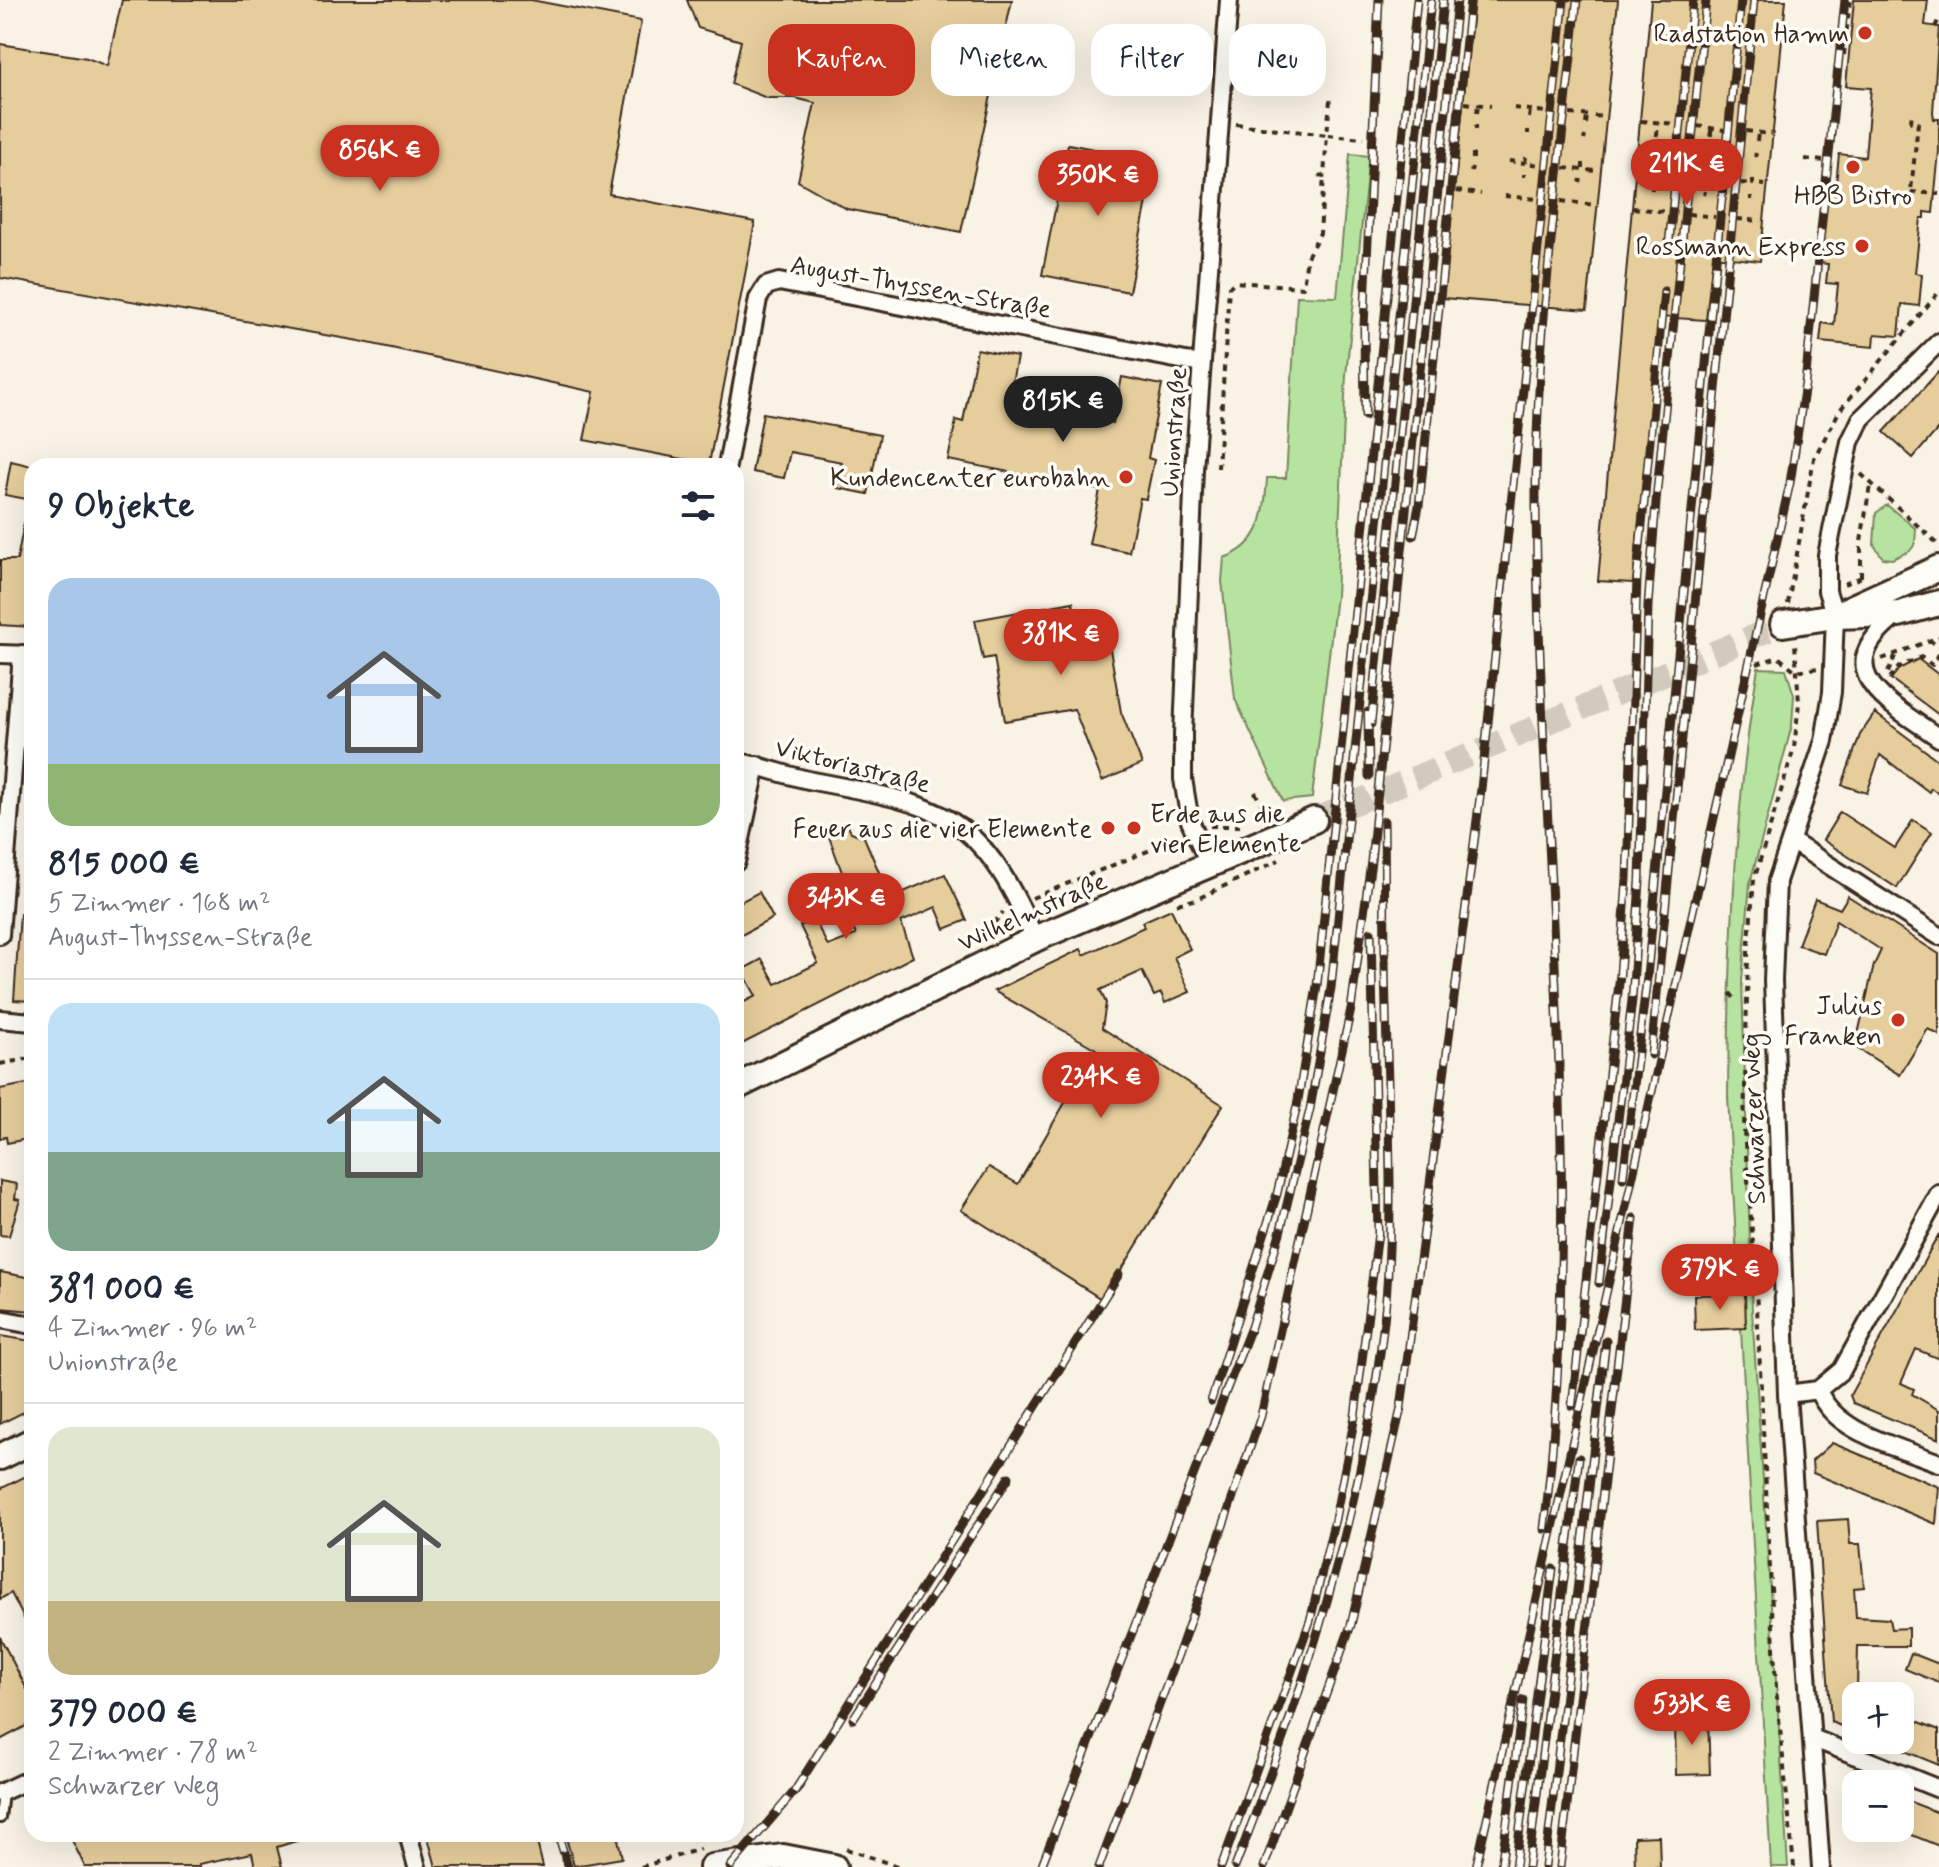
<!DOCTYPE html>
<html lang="de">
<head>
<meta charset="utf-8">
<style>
	body { margin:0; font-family:Mynerve,sans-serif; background:#f6f6f7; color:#1f2937; height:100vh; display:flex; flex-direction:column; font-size:30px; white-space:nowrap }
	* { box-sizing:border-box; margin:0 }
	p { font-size:26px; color:#747a83 }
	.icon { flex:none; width:44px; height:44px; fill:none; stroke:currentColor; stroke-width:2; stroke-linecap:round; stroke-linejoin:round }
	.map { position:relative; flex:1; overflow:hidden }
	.side { position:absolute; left:24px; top:458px; width:720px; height:1384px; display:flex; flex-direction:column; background:#fff; border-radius:24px; box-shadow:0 8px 32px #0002 }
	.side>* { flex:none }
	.top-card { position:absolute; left:768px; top:24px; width:760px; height:72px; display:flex; gap:16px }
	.fabs { position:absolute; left:1842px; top:1682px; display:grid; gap:16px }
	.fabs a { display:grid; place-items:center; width:72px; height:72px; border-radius:16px; background:#fff; box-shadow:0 8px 32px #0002; font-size:40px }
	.price { position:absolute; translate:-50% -68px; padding:0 18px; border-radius:28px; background:#c8321e; color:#fff; font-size:26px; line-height:52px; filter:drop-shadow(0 2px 4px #0008) }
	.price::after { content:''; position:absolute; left:50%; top:48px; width:24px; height:18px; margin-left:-12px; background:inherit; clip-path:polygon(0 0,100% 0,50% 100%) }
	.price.on { background:#222; color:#fff }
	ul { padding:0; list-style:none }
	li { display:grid; align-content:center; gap:16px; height:424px; padding:0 24px }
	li+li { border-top:2px solid #e0e1e3 }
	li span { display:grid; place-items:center; height:248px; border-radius:24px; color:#555 }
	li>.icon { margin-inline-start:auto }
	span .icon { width:144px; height:144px; fill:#fffc; stroke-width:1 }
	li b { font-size:34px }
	h2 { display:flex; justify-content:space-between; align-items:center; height:96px; padding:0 24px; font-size:34px }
	.tag { padding:0 28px; border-radius:24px; background:#fff; box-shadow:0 8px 32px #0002; font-size:28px; line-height:72px }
	.tag.on { background:#c8321e; color:#fff }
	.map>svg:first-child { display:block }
	.green { fill:#b7e3a0; stroke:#79865f; stroke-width:2 }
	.building { fill:#e6cd9c; stroke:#3b2a1e; stroke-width:2 }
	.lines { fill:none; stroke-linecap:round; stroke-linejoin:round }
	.secondary-tunnel { stroke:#d2cbbd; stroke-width:24; stroke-dasharray:24 12; stroke-linecap:butt }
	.service-casing { stroke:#3b2a1e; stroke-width:14 }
	.minor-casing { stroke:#3b2a1e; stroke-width:22 }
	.secondary-casing { stroke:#3b2a1e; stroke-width:30 }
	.path { stroke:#3b2a1e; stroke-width:4; stroke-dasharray:6 6; stroke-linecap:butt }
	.service { stroke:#fdfcf7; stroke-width:8 }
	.minor { stroke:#fdfcf7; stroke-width:16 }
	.secondary { stroke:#fdfcf7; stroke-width:24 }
	.rail-casing { stroke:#3b2a1e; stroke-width:9 }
	.rail { stroke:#fdfcf7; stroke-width:6; stroke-dasharray:18; stroke-linecap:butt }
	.poi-dot { fill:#c8321e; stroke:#fdfcf7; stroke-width:3 }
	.labels { text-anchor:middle; stroke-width:7; stroke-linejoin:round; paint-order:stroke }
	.poi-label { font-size:26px; fill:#3b2a1e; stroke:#fdfcf7; text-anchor:end }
	.street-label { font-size:26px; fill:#3b2a1e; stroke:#fdfcf7 }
</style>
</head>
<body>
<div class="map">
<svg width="1939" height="1867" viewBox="0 0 1939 1867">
	<rect width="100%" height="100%" fill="#f8f3e5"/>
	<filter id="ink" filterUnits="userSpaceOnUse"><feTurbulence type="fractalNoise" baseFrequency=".0125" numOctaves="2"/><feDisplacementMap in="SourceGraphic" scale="16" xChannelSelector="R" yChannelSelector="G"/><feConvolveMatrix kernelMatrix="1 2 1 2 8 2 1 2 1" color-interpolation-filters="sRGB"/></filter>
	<g filter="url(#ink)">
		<g class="green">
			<path d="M1350 154 1369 156 1346 375 1336 596 1312 798 1283 801 1235 699 1222 581 1224 558C1262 545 1265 513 1267 478H1286L1297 296 1337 297Z"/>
			<polygon points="1887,505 1916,529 1915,544 1910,551 1892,559 1883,558 1874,545 1876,513"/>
			<path d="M1758 668 1786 669 1794 695 1792 725 1750 883 1742 981 1752 1311 1788 1867H1771L1728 1097C1729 954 1734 809 1758 668Z"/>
		</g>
		<g class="building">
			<polygon points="122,0 531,0 641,21 609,194 755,222 709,464 584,440 594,392 359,341 0,278 0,44 87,58 107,66"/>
			<polygon points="687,0 1012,0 961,232 847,209 798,181 815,103 795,98 767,98 731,84 741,41 698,28"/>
			<polygon points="1474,0 1618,0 1587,310 1443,298"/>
			<polygon points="1651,0 1786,0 1760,261 1713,256 1706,320 1659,317 1633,583 1598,581"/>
			<polygon points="1854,0 1928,0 1925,25 1939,27 1933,112 1934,119 1939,119 1939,151 1933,213 1925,212 1925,218 1921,218 1915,273 1922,274 1919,306 1902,304 1899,336 1875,334 1874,347 1820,342 1822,323 1834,325 1838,284 1826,283 1828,264 1818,263 1824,193 1835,194 1839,154 1865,157 1871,88 1846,86"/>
			<polygon points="1068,144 1155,161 1129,292 1042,275"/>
			<polygon points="977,349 1017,357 1008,403 1113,423 1122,377 1162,385 1148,458 1154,460 1146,499 1140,498 1129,552 1089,544 1100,490 948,460 956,420 963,422"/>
			<polygon points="1939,371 1939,428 1913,458 1884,432"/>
			<polygon points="763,413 880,435 868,494 837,488 842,462 790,452 784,478 752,472"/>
			<polygon points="11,461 32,466 32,500 5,495"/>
			<polygon points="24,523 32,524 32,627 0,625 0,560 17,560"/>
			<polygon points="1073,602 1076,620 1104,615 1121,712 1142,764 1102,781 1074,709 1005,721 994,657 983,659 975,620"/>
			<polygon points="1918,659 1939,675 1939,715 1891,679 1899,669"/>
			<polygon points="1875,713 1939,761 1939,794 1931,788 1929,792 1880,755 1867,793 1842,785 1860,735"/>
			<polygon points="1840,812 1895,848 1913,820 1932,832 1897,888 1823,840"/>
			<polygon points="847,825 851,832 864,837 890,898 945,874 967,920 945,929 936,907 901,922 913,957 736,1047 736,1006 756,996 742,970 762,959 776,984 818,963 800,926 814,919 828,946 856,935 832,880 843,875 828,834"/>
			<polygon points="759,892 773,918 736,938 736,904"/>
			<polygon points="1848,896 1939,954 1939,1035 1928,1029 1900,1075 1855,1047 1874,965 1881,950 1836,921 1824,954 1798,945 1815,899 1840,909"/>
			<polygon points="1171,909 1190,949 1174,957 1190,992 1165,1003 1161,993 1154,996 1142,971 1100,990 1106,1003 1102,1028 1223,1105 1103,1300 961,1210 989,1167 1018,1184 1096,1049 994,991 1081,949 1084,955 1144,927 1142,922"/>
			<polygon points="20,914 32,915 32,1001 14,1000"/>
			<polygon points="32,1083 32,1138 7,1143 6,1137 0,1138 0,1089"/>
			<polygon points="0,1181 17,1184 15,1199 20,1200 9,1236 0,1235"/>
			<polygon points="1939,1234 1939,1359 1916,1349 1901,1383 1914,1389 1912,1394 1939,1410 1939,1439 1853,1403 1850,1395"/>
			<polygon points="0,1272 32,1278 32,1311 0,1308"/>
			<polygon points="1745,1294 1746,1328 1695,1330 1694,1295"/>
			<polygon points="0,1336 32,1341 32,1408 0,1424"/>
			<polygon points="1832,1443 1939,1487 1936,1524 1813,1473 1812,1461"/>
			<polygon points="32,1473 32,1634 11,1593 0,1599 0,1489"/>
			<polygon points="1848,1519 1850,1544 1860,1544 1864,1587 1854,1588 1856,1617 1889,1619 1891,1629 1908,1628 1908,1646 1858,1646 1856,1732 1831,1722 1817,1521"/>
			<polygon points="0,1637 32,1699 32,1723 0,1740"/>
			<polygon points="1911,1653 1939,1664 1939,1683 1905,1669"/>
			<polygon points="1900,1714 1939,1730 1939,1765 1900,1749"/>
			<polygon points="1675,1719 1708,1719 1710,1774 1676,1775"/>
			<polygon points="1908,1801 1939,1813 1939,1846 1897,1829"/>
			<polygon points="69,1834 135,1834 137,1840 164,1834 306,1834 306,1838 277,1847 282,1867 255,1867 252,1853 199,1864 200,1867 85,1867"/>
			<polygon points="427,1834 535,1834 543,1867 436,1867"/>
			<polygon points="565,1834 617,1834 622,1858 574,1866"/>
			<polygon points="1659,1836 1660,1867 1635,1867 1634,1837"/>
		</g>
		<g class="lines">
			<polyline class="secondary-tunnel" points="1314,820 1783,624"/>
			<defs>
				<polyline id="service" points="0,1818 3,1793"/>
				<g id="minor">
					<polyline points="727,466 758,299 766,286 779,282 1201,364"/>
					<path d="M1898 615C1823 672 1890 703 1939 738"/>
					<polyline points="0,654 30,655"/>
					<path d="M736 761C762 766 787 776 813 781 941 805 981 812 1035 939"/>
					<polyline points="1791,841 1939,936"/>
					<polyline points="736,862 757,765"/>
					<polyline points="1208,862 1190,821 1183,779 1183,734 1194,469 1229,0"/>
					<polyline points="0,935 22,654"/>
					<polyline points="0,1019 32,1022"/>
					<polyline points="0,1319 32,1325"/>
					<path d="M1818 1390C1835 1434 1899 1446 1939 1463"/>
					<polyline points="1787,1394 1818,1390 1842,1370 1939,1194"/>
					<polyline points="1812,1738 1939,1789"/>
					<polyline points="0,1793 32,1778"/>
					<polyline points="408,1834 417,1867"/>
					<polyline points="1821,1867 1787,1394 1773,980 1777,881 1824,741 1832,692 1835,616 1827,591 1827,555 1850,442 1861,419 1939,342"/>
				</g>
				<g id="secondary">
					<polyline points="1840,613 1939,568"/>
					<polyline points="1783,624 1835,616 1899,614 1939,603"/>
					<polyline points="736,1087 1035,939 1314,820"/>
					<polyline points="0,1457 32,1441"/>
					<polyline points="712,1867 783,1857 834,1867"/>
				</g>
			</defs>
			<use href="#service" class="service-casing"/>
			<use href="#minor" class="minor-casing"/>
			<use href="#secondary" class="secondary-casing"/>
			<g class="path">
				<polyline points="1935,27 1939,19"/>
				<polyline points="1844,55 1850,0"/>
				<polyline points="1330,100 1327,135 1364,138"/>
				<polyline points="1465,103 1491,106"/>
				<polyline points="1514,108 1546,112"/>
				<polyline points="1477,113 1478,105"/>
				<polyline points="1570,114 1605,117"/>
				<polyline points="1529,118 1530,110"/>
				<polyline points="1641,121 1676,124"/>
				<polyline points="1236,124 1327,135 1324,176 1318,175"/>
				<polyline points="1586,124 1587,116"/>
				<polyline points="1697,126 1724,130"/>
				<polyline points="1476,129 1476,125"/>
				<polyline points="1746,131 1771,134"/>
				<polyline points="1528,134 1528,130"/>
				<polyline points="1711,136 1711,128"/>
				<polyline points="1584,140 1585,136"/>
				<polyline points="1757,141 1758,133"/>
				<polyline points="1709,152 1709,148"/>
				<polyline points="1526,157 1525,163 1541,165"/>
				<polyline points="1755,157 1756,153"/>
				<polyline points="1473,159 1473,152"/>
				<polyline points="1805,159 1824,161"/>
				<polyline points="1655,160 1658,123"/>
				<polyline points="1509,161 1525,163"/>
				<polyline points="1583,163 1583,170 1599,171"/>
				<polyline points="1564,168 1583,170"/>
				<polyline points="1654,170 1653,175 1672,177"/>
				<polyline points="1471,172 1472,168"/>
				<polyline points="1637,174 1653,175"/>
				<polyline points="1707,176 1706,181 1719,182"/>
				<polyline points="1524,177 1524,174"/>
				<polyline points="1753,179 1753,184 1765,185"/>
				<polyline points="1692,180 1706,181"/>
				<polyline points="1580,183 1581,179"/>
				<polyline points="1741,183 1753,184"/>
				<polyline points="1652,190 1652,186"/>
				<polyline points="1456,191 1481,194"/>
				<polyline points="1911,192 1939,194"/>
				<polyline points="1704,195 1705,191"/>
				<polyline points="1505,196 1538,199"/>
				<polyline points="1751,200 1751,196"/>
				<polyline points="1910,200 1918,123 1911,122 1912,112"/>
				<polyline points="1561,201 1595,205"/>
				<polyline points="1633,208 1668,212"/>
				<polyline points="1689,214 1715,217"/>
				<polyline points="1737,219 1761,221"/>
				<polyline points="1218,468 1229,287 1235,282 1303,287 1307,257 1320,233 1324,176"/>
				<polyline points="1861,474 1939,545"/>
				<polyline points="1861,577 1861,542 1870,485"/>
				<polyline points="1844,584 1862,577"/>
				<polyline points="1788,604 1814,458 1840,410 1939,292"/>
				<polyline points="1929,640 1939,647"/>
				<polyline points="1895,656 1887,675 1890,678 1899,667 1921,657 1932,665 1939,654"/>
				<polyline points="1882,659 1939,637"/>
				<polyline points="1757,664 1778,657 1796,671 1818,668"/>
				<polyline points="1255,792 1268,818"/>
				<polyline points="1210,826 1241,826"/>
				<polyline points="1032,898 1180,838"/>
				<polyline points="1177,904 1197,899 1279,860"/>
				<polyline points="979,942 1003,912"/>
				<polyline points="1730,993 1735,999"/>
				<polyline points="0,1064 32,1058"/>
				<polyline points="846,1849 900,1867"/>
				<polyline points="641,1867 700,1849"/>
				<polyline points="1794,1867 1776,1688 1755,1268 1744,1130 1748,953 1754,880 1794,748 1799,703 1795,644"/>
			</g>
			<use href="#service" class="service"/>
			<use href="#minor" class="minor"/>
			<use href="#secondary" class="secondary"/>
			<defs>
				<g id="rail">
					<polyline points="1669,243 1693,0"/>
					<polyline points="1365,416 1364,327 1379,0"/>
					<polyline points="1413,536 1419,506 1470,0"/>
					<polyline points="1368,712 1369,776"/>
					<polyline points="1371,724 1443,0"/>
					<polyline points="1651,1055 1754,0"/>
					<polyline points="1623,1178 1647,977 1741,0"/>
					<polyline points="1599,1283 1632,1000 1640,881 1648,605 1657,490 1706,0"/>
					<polyline points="1211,1401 1277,1194 1297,1106 1317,986 1417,0"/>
					<polyline points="1572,1406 1620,974 1627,879 1637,578 1664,291"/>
					<path d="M1544 1529C1586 1188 1540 847 1536 506 1535 337 1560 168 1577 0"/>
					<polyline points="853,1719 1009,1477"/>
					<polyline points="794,1792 1119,1274"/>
					<polyline points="558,1834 568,1867"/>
					<polyline points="730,1867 800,1785"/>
					<polyline points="1041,1867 1251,1327 1280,1233 1310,1109 1331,988 1431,0"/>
					<polyline points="1099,1867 1182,1644 1261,1416 1351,1009 1371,861 1457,0"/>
					<polyline points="1221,1867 1310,1621 1335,1519 1355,1416 1378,1233 1371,932"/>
					<path d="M1235 1867C1304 1691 1363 1511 1384 1321 1395 1217 1388 1113 1386 1008 1384 946 1385 883 1384 821"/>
					<polyline points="1264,1867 1351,1625 1401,1408 1481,789 1564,0"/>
					<polyline points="1476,1867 1790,483 1805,384 1845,0"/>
					<polyline points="1501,1867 1523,1700"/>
					<polyline points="1515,1867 1553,1569"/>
					<polyline points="1528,1867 1579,1458"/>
					<polyline points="1545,1867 1606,1341"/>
					<polyline points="1560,1867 1634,1218"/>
				</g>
			</defs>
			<use href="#rail" class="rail-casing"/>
			<use href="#rail" class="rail"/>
		</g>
	</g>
	<g class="poi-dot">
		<circle cx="1865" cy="33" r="8"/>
		<circle cx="1853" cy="167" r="8"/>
		<circle cx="1862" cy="246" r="8"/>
		<circle cx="1126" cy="477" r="8"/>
		<circle cx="1108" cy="828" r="8"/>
		<circle cx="1134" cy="828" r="8"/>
		<circle cx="1898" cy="1020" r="8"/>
	</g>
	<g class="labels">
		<g class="poi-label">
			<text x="1849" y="42">Radstation Hamm</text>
			<text x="1853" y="204" text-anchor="middle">HBB Bistro</text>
			<text x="1846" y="255">Rossmann Express</text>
			<text x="1110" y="486">Kundencenter eurobahn</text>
			<text x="1150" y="822" text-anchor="start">Erde aus die<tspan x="1150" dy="30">vier Elemente</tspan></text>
			<text x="1092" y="837">Feuer aus die vier Elemente</text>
			<text x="1882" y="1014">Julius<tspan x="1882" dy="30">Franken</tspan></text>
		</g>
		<g class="street-label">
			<text transform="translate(921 286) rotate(10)" y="9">August-Thyssen-Straße</text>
			<text transform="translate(1173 432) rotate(-86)" y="9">Unionstraße</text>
			<text transform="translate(853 765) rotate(14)" y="9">Viktoriastraße</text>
			<text transform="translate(1032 911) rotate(-24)" y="9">Wilhelmstraße</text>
			<text transform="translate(1753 1119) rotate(-92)" y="9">Schwarzer Weg</text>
		</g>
	</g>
</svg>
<div class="fabs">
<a>+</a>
<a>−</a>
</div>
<b class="price" style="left:380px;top:193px">856K €</b>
<b class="price" style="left:1687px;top:207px">211K €</b>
<b class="price" style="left:1098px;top:218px">350K €</b>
<b class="price on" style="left:1063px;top:444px">815K €</b>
<b class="price" style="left:1061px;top:677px">381K €</b>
<b class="price" style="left:846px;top:941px">343K €</b>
<b class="price" style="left:1101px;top:1120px">234K €</b>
<b class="price" style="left:1720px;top:1312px">379K €</b>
<b class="price" style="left:1692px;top:1747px">533K €</b>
<div class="top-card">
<a class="tag on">Kaufen</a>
<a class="tag">Mieten</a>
<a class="tag">Filter</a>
<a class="tag">Neu</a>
</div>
<section class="side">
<h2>9 Objekte<svg class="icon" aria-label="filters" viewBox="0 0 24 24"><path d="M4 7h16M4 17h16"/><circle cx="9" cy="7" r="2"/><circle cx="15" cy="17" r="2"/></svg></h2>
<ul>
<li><span style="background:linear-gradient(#a9c7e8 75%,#8fb573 0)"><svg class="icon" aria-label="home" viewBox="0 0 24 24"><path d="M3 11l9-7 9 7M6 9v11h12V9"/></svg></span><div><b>815 000 €</b><p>5 Zimmer · 168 m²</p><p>August-Thyssen-Straße</p></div></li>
<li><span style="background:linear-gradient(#bfe0f5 60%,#7fa58c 0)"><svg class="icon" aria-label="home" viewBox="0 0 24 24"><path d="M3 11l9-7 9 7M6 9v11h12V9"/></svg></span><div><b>381 000 €</b><p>4 Zimmer · 96 m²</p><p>Unionstraße</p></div></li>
<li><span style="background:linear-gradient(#dfe7d0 70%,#c2b280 0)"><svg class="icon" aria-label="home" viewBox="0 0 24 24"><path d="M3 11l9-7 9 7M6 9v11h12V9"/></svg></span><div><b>379 000 €</b><p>2 Zimmer · 78 m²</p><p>Schwarzer Weg</p></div></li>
</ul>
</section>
</div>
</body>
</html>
